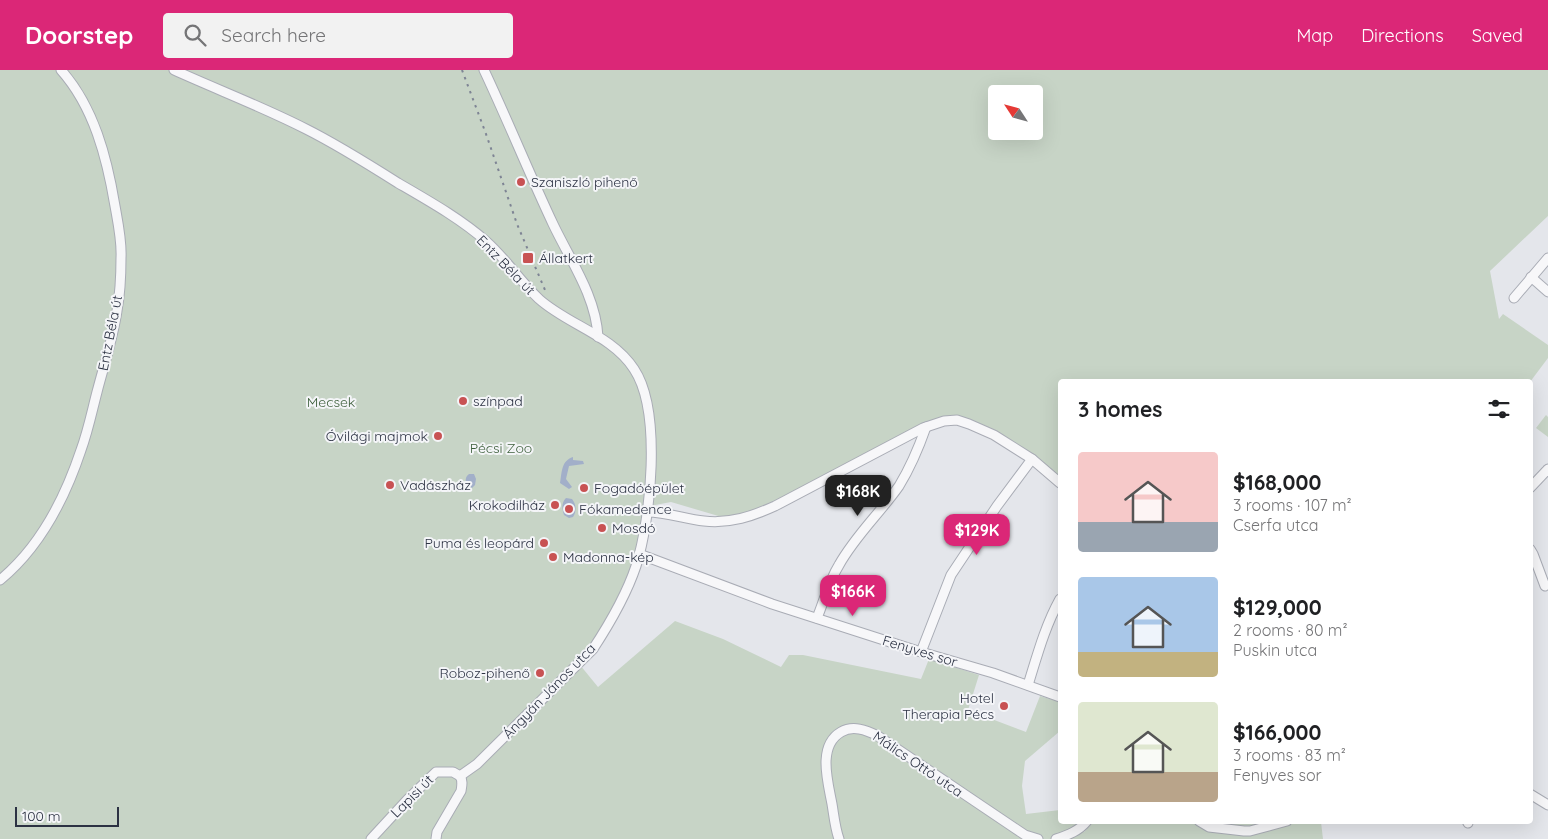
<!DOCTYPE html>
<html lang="en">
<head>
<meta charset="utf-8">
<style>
	body { margin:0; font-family:Quicksand,sans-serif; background:#f2f2f2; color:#202124; height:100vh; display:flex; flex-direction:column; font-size:19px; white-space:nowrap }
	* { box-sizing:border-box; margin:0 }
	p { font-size:16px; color:#757577 }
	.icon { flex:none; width:28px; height:28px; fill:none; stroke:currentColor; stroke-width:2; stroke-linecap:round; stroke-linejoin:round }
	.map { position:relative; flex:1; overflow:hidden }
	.drawer { position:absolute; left:1058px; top:309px; width:475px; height:445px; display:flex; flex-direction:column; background:#fff; border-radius:5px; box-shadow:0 5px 20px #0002 }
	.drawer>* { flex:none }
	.needle { width:32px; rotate:306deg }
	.tools { position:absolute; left:988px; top:15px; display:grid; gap:10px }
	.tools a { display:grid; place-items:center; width:55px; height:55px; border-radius:5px; background:#fff; box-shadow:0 5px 20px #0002; font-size:25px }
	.scale { position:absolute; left:15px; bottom:12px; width:104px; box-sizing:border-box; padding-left:5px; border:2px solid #2c3243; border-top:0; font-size:14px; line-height:18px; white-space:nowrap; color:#2c3243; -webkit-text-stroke:4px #f4f5f8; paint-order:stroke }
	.price { position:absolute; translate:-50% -42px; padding:0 11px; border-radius:10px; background:#db2777; color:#fff; font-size:16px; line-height:32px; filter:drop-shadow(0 1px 2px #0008) }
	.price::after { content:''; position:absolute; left:50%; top:30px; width:15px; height:11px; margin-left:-8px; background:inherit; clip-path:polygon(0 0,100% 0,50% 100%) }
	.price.active { background:#222; color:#fff }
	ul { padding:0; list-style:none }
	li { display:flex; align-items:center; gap:15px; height:125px; padding:0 20px }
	li span { display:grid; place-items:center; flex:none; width:140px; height:100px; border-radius:5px; color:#555 }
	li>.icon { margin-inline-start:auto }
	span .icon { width:60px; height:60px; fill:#fffc; stroke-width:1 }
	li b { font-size:21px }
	h2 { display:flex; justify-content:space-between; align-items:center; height:60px; padding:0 20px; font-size:21px }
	header { display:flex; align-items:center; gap:30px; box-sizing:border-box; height:70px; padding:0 25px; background:#db2777; color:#fff }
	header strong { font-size:24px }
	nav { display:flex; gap:28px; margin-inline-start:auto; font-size:18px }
	.search { width:350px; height:45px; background:#f2f2f2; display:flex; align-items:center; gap:12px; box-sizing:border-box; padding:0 18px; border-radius:5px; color:#757577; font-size:19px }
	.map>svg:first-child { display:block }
	.green { fill:#c7d4c6; fill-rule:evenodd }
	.water { fill:#a2afc9 }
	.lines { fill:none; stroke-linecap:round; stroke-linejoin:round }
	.minor-casing { stroke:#a9acb5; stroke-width:11 }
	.minor { stroke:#f7f7f9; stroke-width:9 }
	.rail { stroke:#7e8494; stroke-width:2; stroke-dasharray:2.5 5; stroke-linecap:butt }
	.poi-dot { fill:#c85253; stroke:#f4f5f8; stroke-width:2 }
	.labels { text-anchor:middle; stroke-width:4; stroke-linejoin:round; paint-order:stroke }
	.poi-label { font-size:14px; fill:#2c3243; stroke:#f4f5f8; text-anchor:start }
	.street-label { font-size:14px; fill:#2c3243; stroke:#f4f5f8 }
	.park-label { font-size:14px; fill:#3c5e3a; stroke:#f4f5f8 }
</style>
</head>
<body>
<header>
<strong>Doorstep</strong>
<div class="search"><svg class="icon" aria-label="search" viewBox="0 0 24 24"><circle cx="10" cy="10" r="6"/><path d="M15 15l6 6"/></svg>Search here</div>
<nav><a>Map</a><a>Directions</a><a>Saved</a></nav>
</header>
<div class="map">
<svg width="1548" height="769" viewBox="0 0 1548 769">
	<rect width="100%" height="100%" fill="#e4e6eb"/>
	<g class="green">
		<path d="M0 0H1548V146L1490 201 1499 249 1503 244 1548 275V288L1530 312 1060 311V413L1032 389 957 350 923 358 775 436 732 450 671 432 645 437 638 483 593 579 580 595 598 617 675 551 723 569 781 597 789 585H803L921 609 929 589 979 605 968 640 1026 662 1040 626 1060 632V661L1025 691 1022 716 1026 744 1060 740V751H1073L1084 762 1094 751H1307L1321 752 1323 769H0ZM996 24H1034V61H996Z"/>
		<polygon points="1546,345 1548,347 1548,367 1536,358"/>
	</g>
	<g class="water">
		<path d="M573 387V390L583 391 584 394 569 396 566 409 572 417 569 419 560 413C562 402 561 391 573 387Z"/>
		<path d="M469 404H474L476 409 475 415 472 418 467 416C465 411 465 407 469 404Z"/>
		<path d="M566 428 572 429C576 434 577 441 573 447L569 448 564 445C562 439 561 433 566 428Z"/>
	</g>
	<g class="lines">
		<defs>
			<g id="minor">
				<path d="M174 0C218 20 263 37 306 59 338 75 368 94 398 113 429 131 461 149 487 172 506 189 520 211 539 229 568 255 612 265 634 299 662 341 651 449 636 496 626 526 610 553 593 579L477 694 460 706"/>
				<path d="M484 0C508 51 529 103 553 154 570 190 596 226 598 267"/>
				<polyline points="1531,207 1548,222"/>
				<polyline points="1514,228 1548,188"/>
				<polyline points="1530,418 1548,399"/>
				<path d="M647 442C667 442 685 449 704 451 730 454 753 446 775 436L923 358 944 351 957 350 969 354 994 365 1032 389 1060 413"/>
				<polyline points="1530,479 1533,484 1545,516"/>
				<polyline points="639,484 772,534 921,582 993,603 1060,627"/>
				<path d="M0 510C39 478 65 428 81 380 88 361 92 341 97 322 104 295 113 268 117 241 120 224 121 205 121 188 122 171 118 153 115 136 107 88 94 37 61 0"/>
				<path d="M817 548C824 531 829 511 839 495 855 466 880 443 899 416 910 398 919 377 926 357"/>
				<polyline points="921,582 951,505 997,436 1032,389"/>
				<path d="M1028 615C1037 586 1045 556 1060 529"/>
				<polyline points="1530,724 1548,735"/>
				<polyline points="1199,751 1209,757 1244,761 1250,761 1287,751"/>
				<polyline points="1467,751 1468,753"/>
				<polyline points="371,769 407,730 436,702 453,702 460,706"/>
				<path d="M436 769 437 762 461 721C462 715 463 711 460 706"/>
				<path d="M839 769C835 758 834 746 832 734 828 712 817 676 841 662 853 655 866 660 878 666L1013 757 1025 765 1038 769"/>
				<path d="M1056 769C1068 765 1079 761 1087 751"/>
			</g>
		</defs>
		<use href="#minor" class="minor-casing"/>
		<use href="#minor" class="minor"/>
		<polyline class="rail" points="462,0 486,64 517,154 545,220"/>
	</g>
	<g class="poi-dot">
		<circle cx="521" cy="112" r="5"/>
		<rect x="522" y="182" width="12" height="12" rx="2.5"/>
		<circle cx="463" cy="331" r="5"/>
		<circle cx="438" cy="366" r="5"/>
		<circle cx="390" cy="415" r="5"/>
		<circle cx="584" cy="418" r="5"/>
		<circle cx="555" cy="435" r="5"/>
		<circle cx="569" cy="439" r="5"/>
		<circle cx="602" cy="458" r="5"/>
		<circle cx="544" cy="473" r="5"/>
		<circle cx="553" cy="487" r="5"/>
		<circle cx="540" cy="603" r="5"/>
		<circle cx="1004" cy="636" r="5"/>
	</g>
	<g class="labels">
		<g class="poi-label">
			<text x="531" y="117">Szaniszló pihenő</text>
			<text x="539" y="193">Állatkert</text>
			<text x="473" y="336">színpad</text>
			<text x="428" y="371" text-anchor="end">Óvilági majmok</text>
			<text x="400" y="420">Vadászház</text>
			<text x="594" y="423">Fogadóépület</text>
			<text x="545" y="440" text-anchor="end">Krokodilház</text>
			<text x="579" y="444">Fókamedence</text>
			<text x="612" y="463">Mosdó</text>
			<text x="534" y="478" text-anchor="end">Puma és leopárd</text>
			<text x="563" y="492">Madonna-kép</text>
			<text x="530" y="608" text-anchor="end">Roboz-pihenő</text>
			<text x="994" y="633" text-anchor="end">Hotel<tspan x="994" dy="16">Therapia Pécs</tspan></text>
		</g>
		<g class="street-label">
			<text transform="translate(506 195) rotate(46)" y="5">Entz Béla út</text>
			<text transform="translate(110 263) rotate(-79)" y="5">Entz Béla út</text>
			<text transform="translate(920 581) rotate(17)" y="5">Fenyves sor</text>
			<text transform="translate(549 621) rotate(-46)" y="5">Ángyán János utca</text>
			<text transform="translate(918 694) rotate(34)" y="5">Málics Ottó utca</text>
			<text transform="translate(412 726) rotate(-45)" y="5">Lapisi út</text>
		</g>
		<g class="park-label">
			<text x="331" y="337">Mecsek</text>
			<text x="501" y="383">Pécsi Zoo</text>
		</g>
	</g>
</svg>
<div class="tools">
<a><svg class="needle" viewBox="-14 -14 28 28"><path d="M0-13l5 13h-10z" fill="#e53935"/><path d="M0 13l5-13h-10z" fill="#757577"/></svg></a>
</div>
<div class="scale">100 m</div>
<b class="price active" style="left:858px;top:447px">$168K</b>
<b class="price" style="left:977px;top:486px">$129K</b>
<b class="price" style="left:853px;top:547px">$166K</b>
<section class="drawer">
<h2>3 homes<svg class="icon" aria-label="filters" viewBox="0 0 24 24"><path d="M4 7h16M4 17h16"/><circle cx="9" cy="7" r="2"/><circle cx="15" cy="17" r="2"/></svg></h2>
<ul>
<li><span style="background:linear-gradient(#f6c9c9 70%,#9aa5b1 0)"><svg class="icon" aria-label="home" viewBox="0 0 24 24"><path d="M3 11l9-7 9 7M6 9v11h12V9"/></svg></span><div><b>$168,000</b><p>3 rooms · 107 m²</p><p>Cserfa utca</p></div></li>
<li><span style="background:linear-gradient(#a9c7e8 75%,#c2b280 0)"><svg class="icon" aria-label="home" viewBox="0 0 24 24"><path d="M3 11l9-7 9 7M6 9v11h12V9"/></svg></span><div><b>$129,000</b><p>2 rooms · 80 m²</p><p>Puskin utca</p></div></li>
<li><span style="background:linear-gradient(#dfe7d0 70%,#b9a48a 0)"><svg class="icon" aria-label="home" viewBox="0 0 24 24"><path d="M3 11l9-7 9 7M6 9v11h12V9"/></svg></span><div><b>$166,000</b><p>3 rooms · 83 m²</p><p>Fenyves sor</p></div></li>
</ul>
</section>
</div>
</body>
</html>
